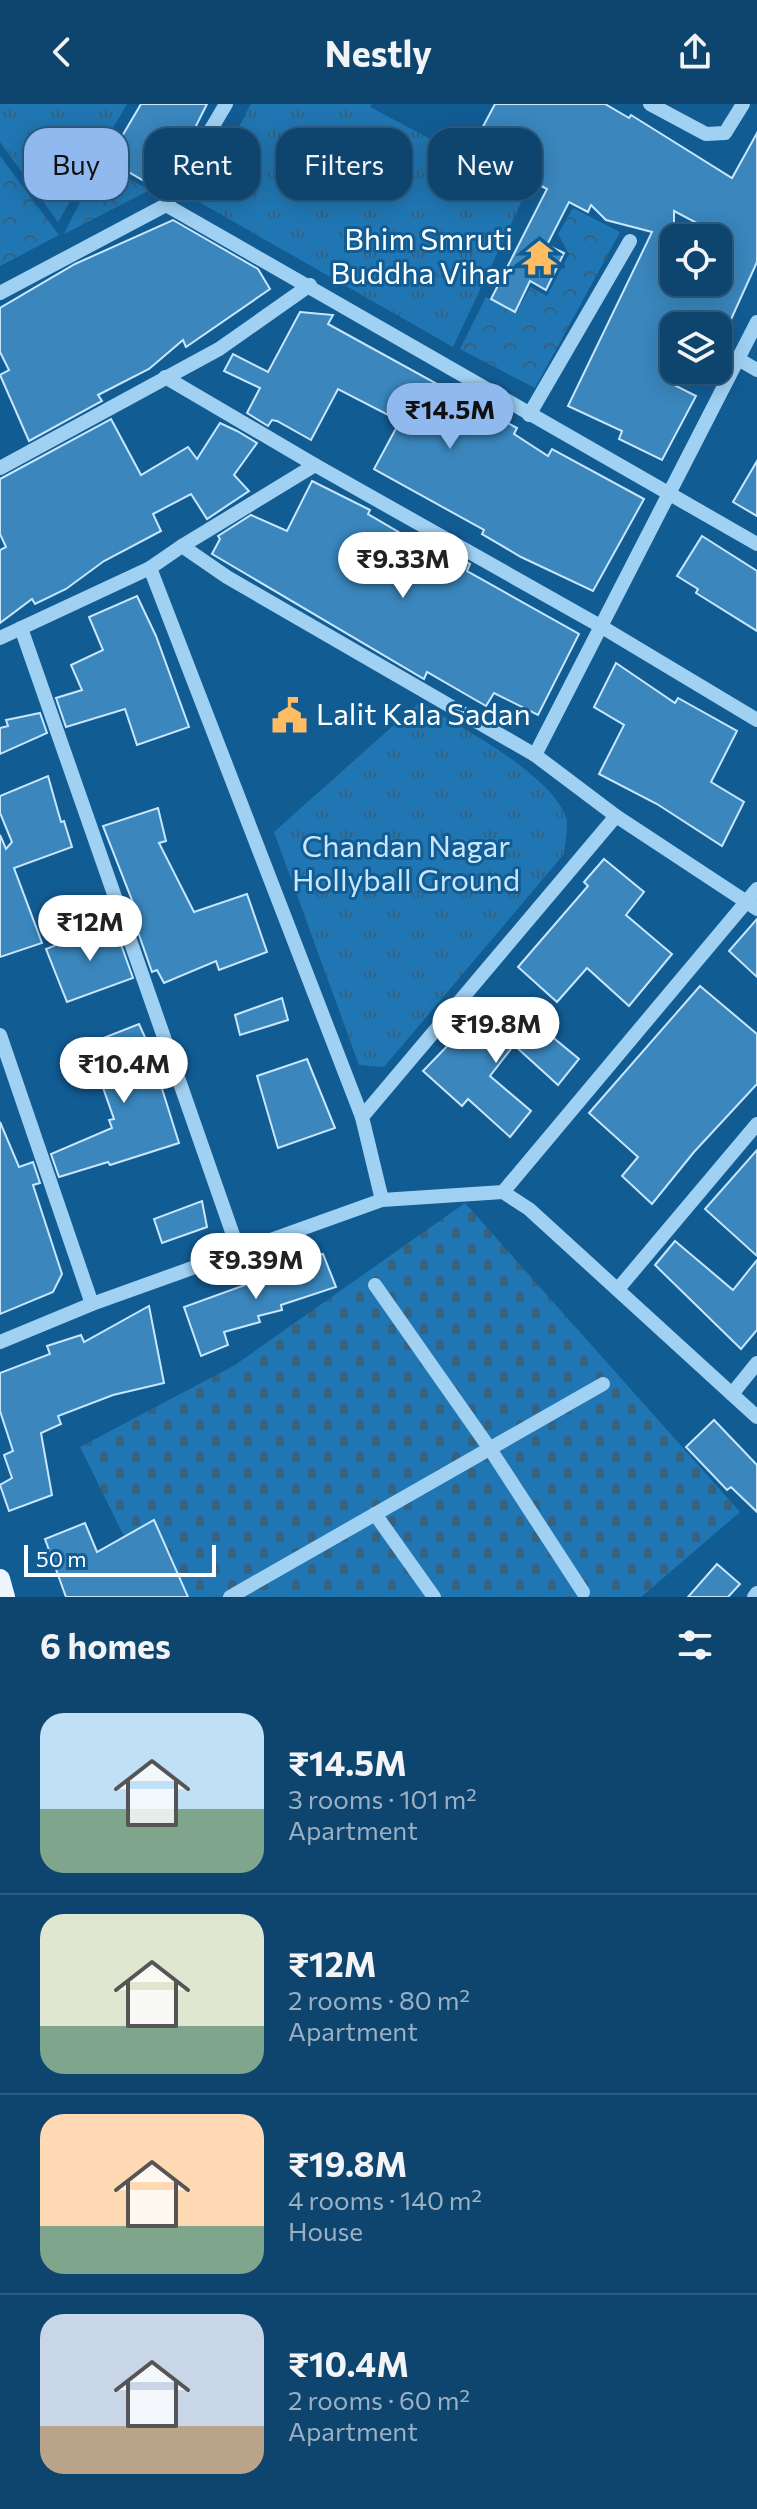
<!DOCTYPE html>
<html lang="en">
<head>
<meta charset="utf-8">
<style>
	body { margin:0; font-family:Commissioner,sans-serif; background:#174c74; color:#f1f3f6; height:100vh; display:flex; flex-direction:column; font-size:30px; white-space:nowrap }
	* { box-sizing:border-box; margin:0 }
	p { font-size:26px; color:#9bb1c3 }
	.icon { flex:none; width:44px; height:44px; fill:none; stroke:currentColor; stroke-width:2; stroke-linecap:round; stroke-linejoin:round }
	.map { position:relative; height:1493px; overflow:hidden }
	.panel { display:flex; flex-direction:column; background:#0e456f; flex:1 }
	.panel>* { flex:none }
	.banner { position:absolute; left:24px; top:24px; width:710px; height:72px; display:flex; gap:16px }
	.buttons { position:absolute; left:660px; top:120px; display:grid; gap:16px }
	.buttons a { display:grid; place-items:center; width:72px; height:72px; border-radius:16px; background:#0e456f; box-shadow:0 4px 20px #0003,0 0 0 2px #2e5d82; font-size:40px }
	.scale { position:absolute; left:24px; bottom:20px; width:192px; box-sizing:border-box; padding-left:8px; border:4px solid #fff; border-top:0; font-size:22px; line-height:28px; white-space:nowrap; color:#fff; -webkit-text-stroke:6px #125c94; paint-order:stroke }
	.price { position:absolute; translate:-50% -68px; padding:0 18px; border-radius:28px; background:#fff; color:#222; font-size:26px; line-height:52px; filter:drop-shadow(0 2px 4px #0008) }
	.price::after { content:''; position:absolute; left:50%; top:48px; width:24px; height:18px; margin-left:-12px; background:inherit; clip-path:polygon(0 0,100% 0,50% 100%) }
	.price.current { background:#90b9f0; color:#111 }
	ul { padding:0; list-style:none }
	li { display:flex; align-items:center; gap:24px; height:200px; padding:0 40px }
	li+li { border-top:2px solid #2e5d82 }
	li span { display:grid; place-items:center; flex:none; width:224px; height:160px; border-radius:24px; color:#555 }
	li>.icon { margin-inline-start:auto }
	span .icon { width:96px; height:96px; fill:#fffc; stroke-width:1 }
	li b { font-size:34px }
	h2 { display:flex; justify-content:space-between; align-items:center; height:96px; padding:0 40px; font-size:34px }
	.pill { padding:0 28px; border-radius:24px; background:#0e456f; box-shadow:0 4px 20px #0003,0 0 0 2px #2e5d82; font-size:28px; line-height:72px }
	.pill.current { background:#90b9f0; color:#111 }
	header { display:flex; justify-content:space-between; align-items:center; height:104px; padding:0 40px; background:#0e456f; font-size:36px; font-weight:700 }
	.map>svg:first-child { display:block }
	.forest { fill:url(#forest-crowns) }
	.cemetery { fill:url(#cemetery-stones) }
	.park { fill:url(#park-tufts) }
	.building { fill:#3a86bd; stroke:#c8e7fd; stroke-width:2; fill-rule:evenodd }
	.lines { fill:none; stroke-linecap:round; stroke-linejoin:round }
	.minor { stroke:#a0d1f3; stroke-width:14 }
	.major { stroke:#ecf6ff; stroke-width:20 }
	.labels { text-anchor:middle; stroke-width:6; stroke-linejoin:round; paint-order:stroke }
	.poi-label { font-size:30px; fill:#fff; stroke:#125c94; text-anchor:end }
	.park-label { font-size:30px; fill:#c8e7fd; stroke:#125c94 }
</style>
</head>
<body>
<header><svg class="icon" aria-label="back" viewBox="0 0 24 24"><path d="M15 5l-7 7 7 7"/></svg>Nestly<svg class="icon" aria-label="share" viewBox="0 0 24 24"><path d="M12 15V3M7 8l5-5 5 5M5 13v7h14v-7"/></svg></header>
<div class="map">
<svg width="757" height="1493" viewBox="0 0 757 1493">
	<defs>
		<pattern id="forest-crowns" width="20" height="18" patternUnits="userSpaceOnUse" patternTransform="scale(2)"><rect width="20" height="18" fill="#2076b2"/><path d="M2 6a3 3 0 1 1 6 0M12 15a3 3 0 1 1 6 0" fill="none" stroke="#36617f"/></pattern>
		<pattern id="cemetery-stones" width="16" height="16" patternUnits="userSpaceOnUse" patternTransform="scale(2)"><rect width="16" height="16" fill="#2076b2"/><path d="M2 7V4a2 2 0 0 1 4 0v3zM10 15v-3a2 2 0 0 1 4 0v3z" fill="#36617f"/></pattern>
		<pattern id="park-tufts" width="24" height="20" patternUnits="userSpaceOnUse" patternTransform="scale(2)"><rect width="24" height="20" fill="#2076b2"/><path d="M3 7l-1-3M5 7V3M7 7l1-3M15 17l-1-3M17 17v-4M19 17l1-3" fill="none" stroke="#36617f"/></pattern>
	</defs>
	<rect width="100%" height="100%" fill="#125c94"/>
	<g class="forest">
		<polygon points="0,52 59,131 0,162"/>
		<polygon points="99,60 150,86 64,130"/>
		<polygon points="573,104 620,128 535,284 460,245 486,193 516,209 530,183 547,192 569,150 558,130"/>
	</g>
	<polygon class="cemetery" points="465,1099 740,1408 641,1493 154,1493 80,1343 235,1261"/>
	<g class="park">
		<polygon points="0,0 127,0 58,118 0,38"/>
		<polygon points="251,0 372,0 370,3 527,86 453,243 199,98"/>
		<path d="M420 598C459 623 550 669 566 713 569 722 565 739 564 750L384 963 359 961 274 728Z"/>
	</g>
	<g class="building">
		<polygon points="141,0 207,0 183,48 172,42 151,81 108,56"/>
		<path d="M495 0H605L629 14 631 11 732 74 757 29V158L728 222H674V281L696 292 662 356 619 335 622 327 568 302 652 128 606 116 591 101 588 108 569 98 547 141 564 149 546 186 530 177 515 208 491 195 547 85 471 45ZM674 107 718 130V178H674Z"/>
		<polygon points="173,116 258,165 270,185 186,243 183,236 149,265 98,291 102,297 29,337 0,271 9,266 0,248 0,204 75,160"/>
		<polygon points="300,208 333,211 328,220 517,324 514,330 548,352 552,345 644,395 593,487 521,453 482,430 484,426 374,365 400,317 338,285 311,336 277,317 272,316 268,322 247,309 260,284 224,267 233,250 268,268"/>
		<polygon points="111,315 141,371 188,343 197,355 220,319 237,327 257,339 234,371 249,387 207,415 191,390 153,410 161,427 104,457 66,485 35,500 32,495 0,519 0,446 6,443 0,430 0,375"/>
		<polygon points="757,357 757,412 733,398"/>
		<polygon points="312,377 370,406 368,410 445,455 448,448 470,460 467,467 579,530 538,611 494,589 486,602 427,568 424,575 212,450 220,435 218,432 251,411 287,427"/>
		<polygon points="702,432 757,467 757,527 696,489 698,485 677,472"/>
		<polygon points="137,492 156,532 189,623 137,641 125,605 66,623 56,594 82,586 71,561 103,546 89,513"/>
		<polygon points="616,559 675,599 678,594 737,627 711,678 744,698 722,742 657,700 599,670 624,621 594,603"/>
		<polygon points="40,609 47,629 0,650 0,624 8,622 6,616"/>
		<polygon points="48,672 61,718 64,717 72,743 14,764 42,839 0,853 0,731 6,745 12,738 0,709 0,692"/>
		<polygon points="158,704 166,737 159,739 194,808 247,790 267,848 219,866 216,857 164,879 157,866 152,868 132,811 137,809 103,722"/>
		<polygon points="604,755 644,788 626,811 672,850 629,902 587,864 557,898 518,863 588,782 584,778"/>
		<polygon points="757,815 757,873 729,847"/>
		<polygon points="113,818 133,874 67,898 46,845"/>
		<polygon points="700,882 757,930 757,980 694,1048 652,1100 622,1072 638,1053 589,1009"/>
		<polygon points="282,894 288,916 240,931 235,911"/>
		<polygon points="488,900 531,931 539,922 579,955 558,981 514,941 490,972 531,1007 510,1033 468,995 462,1002 423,967"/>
		<polygon points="139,920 162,971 158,972 179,1039 110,1061 108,1058 59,1073 51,1050 112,1024 109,1016 114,1015 96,964 92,966 83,942"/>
		<polygon points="307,955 335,1024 278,1044 257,972"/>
		<polygon points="0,1018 19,1063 33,1058 40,1079 33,1081 62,1170 53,1188 0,1210"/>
		<polygon points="757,1046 757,1152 705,1105"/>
		<polygon points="202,1097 207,1123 162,1139 154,1115"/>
		<polygon points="675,1137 733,1186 757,1156 757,1226 741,1245 655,1161"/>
		<polygon points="323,1150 336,1183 281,1201 282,1206 258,1212 260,1218 224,1228 228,1241 201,1252 184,1203 245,1181 245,1177 298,1160 297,1156"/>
		<polygon points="149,1202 164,1279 113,1291 58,1312 61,1320 41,1329 52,1391 9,1407 0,1381 12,1374 4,1351 13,1347 0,1307 0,1269 50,1250 47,1242 81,1231 84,1238"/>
		<polygon points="714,1316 757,1361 757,1408 731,1383 727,1386 686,1343"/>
		<polygon points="154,1416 188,1493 66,1493 45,1435 85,1419 97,1448"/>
		<polygon points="717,1460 740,1480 728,1493 688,1493"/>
	</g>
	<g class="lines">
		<g class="minor">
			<polyline points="650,0 706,30 725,29 743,0"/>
			<polyline points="166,101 757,440"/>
			<polyline points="0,189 166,101 226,0"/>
			<polyline points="738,255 757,266"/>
			<polyline points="165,273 315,361 182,442"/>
			<polyline points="529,311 630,137"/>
			<polyline points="315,361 602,523 757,616"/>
			<polyline points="0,364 219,245 310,181"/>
			<polyline points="150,464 362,1013"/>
			<polyline points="21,524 239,1148"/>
			<polyline points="0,534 150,464 182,442 227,473 535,651 616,712 757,805"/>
			<polyline points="535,651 757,218"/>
			<polyline points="0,931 92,1200"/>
			<polyline points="503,1088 757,785"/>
			<polyline points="382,1096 362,1013 616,712"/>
			<polyline points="375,1181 490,1345 583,1488"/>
			<polyline points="618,1185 757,1020"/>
			<polyline points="0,1238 92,1200 382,1096 503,1088 529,1105 757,1313"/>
			<polyline points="732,1290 757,1259"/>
			<polyline points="375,1410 434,1493"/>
			<polyline points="230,1493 603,1280"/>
			<polyline points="754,1493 757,1489"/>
		</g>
		<polyline class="major" points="0,1475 5,1493"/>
	</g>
	<defs>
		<symbol id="temple-bare" viewBox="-9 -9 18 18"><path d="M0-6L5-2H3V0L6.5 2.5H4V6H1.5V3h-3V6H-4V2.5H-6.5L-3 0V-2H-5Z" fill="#ffbc62" stroke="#125c94" stroke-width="2.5" paint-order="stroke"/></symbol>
		<symbol id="civic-bare" viewBox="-9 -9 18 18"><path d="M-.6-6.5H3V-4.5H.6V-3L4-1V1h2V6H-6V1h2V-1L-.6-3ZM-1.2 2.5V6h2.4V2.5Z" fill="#ffbc62" stroke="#125c94" stroke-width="2.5" paint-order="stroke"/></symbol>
	</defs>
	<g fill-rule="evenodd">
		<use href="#temple-bare" x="514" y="128" width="51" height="51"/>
		<use href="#civic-bare" x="264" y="586" width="51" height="51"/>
	</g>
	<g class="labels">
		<g class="poi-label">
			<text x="513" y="146">Bhim Smruti<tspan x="513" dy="34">Buddha Vihar</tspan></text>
			<text x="316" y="621" text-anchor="start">Lalit Kala Sadan</text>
		</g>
		<g class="park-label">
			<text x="406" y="753">Chandan Nagar<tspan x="406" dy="34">Hollyball Ground</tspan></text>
		</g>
	</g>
</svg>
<div class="buttons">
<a><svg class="icon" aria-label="locate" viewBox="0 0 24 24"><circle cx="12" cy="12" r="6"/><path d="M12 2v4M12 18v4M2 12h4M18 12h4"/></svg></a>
<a><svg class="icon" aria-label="layers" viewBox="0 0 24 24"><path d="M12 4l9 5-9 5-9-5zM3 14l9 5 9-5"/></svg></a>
</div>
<div class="scale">50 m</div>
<b class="price current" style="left:450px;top:347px">₹14.5M</b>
<b class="price" style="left:403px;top:496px">₹9.33M</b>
<b class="price" style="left:90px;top:859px">₹12M</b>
<b class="price" style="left:496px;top:961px">₹19.8M</b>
<b class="price" style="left:124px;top:1001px">₹10.4M</b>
<b class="price" style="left:256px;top:1197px">₹9.39M</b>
<div class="banner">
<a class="pill current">Buy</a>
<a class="pill">Rent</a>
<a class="pill">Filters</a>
<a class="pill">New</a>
</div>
</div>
<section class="panel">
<h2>6 homes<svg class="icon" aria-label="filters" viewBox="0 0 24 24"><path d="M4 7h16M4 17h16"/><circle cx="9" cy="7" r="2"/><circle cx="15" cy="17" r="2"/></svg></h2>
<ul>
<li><span style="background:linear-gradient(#bfe0f5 60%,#7fa58c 0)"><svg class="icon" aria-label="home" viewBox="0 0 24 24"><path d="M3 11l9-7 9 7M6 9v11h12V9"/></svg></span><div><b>₹14.5M</b><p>3 rooms · 101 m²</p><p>Apartment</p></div></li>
<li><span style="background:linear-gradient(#dfe7d0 70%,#7fa58c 0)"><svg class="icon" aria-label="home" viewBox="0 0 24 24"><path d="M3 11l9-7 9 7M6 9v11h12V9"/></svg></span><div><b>₹12M</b><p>2 rooms · 80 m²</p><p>Apartment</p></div></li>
<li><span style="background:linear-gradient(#ffd9b3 70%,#7fa58c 0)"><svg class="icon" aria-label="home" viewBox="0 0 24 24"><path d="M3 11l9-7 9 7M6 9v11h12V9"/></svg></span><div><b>₹19.8M</b><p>4 rooms · 140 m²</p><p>House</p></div></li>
<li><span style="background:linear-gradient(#c9d6e8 70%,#b9a48a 0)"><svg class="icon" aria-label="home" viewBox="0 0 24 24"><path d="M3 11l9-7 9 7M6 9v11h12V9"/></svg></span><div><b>₹10.4M</b><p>2 rooms · 60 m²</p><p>Apartment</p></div></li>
</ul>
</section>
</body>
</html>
